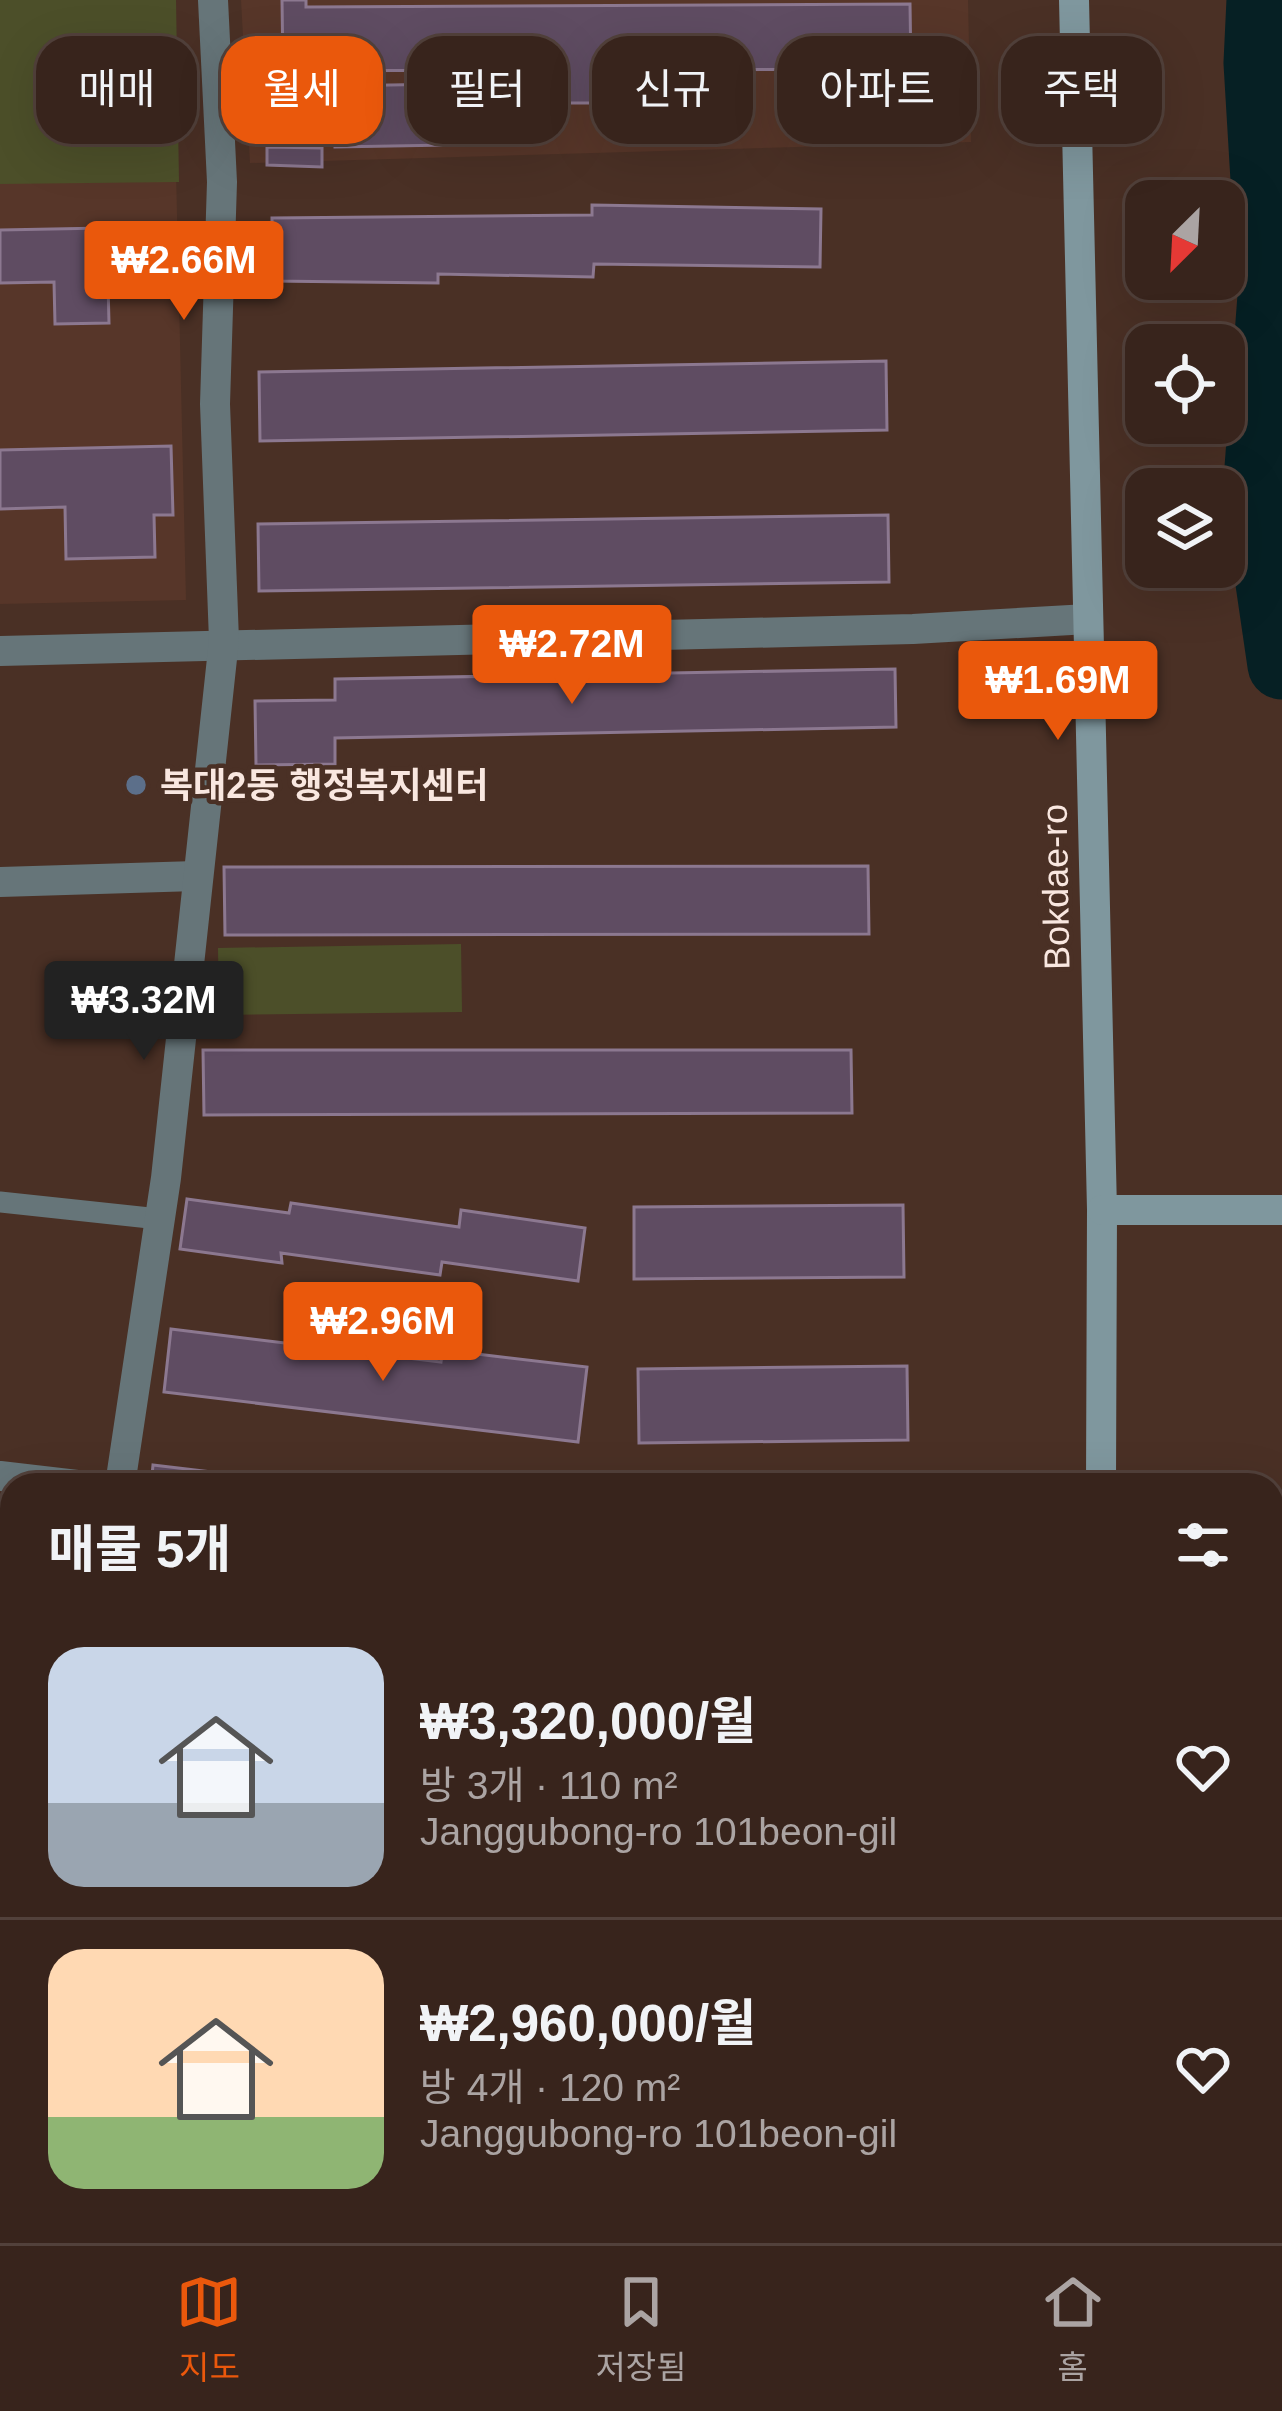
<!DOCTYPE html>
<html lang="ko">
<head>
<meta charset="utf-8">
<style>
	body { margin:0; font-family:Helvetica,"Noto Sans KR",sans-serif; background:#3f2c25; color:#f1f3f6; height:100vh; display:flex; flex-direction:column; font-size:45px; white-space:nowrap }
	* { box-sizing:border-box; margin:0 }
	p { font-size:39px; color:#aba4a3 }
	.icon { flex:none; width:66px; height:66px; fill:none; stroke:currentColor; stroke-width:2; stroke-linecap:round; stroke-linejoin:round }
	.map { position:relative; flex:1; overflow:hidden }
	.details { position:absolute; left:0px; top:1473px; width:1284px; height:771px; display:flex; flex-direction:column; background:#38241c; border-radius:36px 36px 0 0; box-shadow:0 12px 48px #0002,0 0 0 3px #52413b }
	.details>* { flex:none }
	.guide { position:absolute; left:36px; top:36px; width:1212px; height:108px; display:flex; gap:24px }
	.needle { width:78px; rotate:204deg }
	.controls { position:absolute; left:1125px; top:180px; display:grid; gap:24px }
	.controls a { display:grid; place-items:center; width:120px; height:120px; border-radius:24px; background:#38241c; box-shadow:0 12px 48px #0002,0 0 0 3px #52413b; font-size:60px }
	.price { position:absolute; translate:-50% -102px; padding:0 27px; border-radius:12px; background:#ea580c; color:#fff; font-size:39px; line-height:78px; filter:drop-shadow(0 3px 6px #0008) }
	.price::after { content:''; position:absolute; left:50%; top:72px; width:36px; height:27px; margin-left:-18px; background:inherit; clip-path:polygon(0 0,100% 0,50% 100%) }
	.price.on { background:#222; color:#fff }
	ul { padding:0; list-style:none }
	li { display:flex; align-items:center; gap:36px; height:300px; padding:0 48px }
	li+li { border-top:3px solid #52413b }
	li span { display:grid; place-items:center; flex:none; width:336px; height:240px; border-radius:36px; color:#555 }
	li>.icon { margin-inline-start:auto }
	span .icon { width:144px; height:144px; fill:#fffc; stroke-width:1 }
	li b { font-size:51px }
	h2 { display:flex; justify-content:space-between; align-items:center; height:144px; padding:0 48px; font-size:51px }
	.tag { padding:0 42px; border-radius:36px; background:#38241c; box-shadow:0 12px 48px #0002,0 0 0 3px #52413b; font-size:42px; line-height:108px }
	.tag.on { background:#ea580c; color:#fff }
	.tabs { display:flex; justify-content:space-around; align-items:center; height:168px; border-top:3px solid #52413b; background:#38241c; font-size:33px; color:#aba4a3 }
	.tabs a { display:grid; justify-items:center; gap:6px }
	.tabs .on { color:#ea580c }
	.map>svg:first-child { display:block }
	.built { fill:#573629 }
	.green { fill:#4c4f29 }
	.lines { fill:none; stroke-linecap:round; stroke-linejoin:round }
	.river { stroke:#062024; stroke-width:69 }
	.building { fill:#5f4c62; stroke:#8c7890; stroke-width:3 }
	.lane { stroke:#667579; stroke-width:21 }
	.street { stroke:#667579; stroke-width:30 }
	.secondary { stroke:#7f979e; stroke-width:30 }
	.service-dot { fill:#5c6f8a; stroke:#4a3025; stroke-width:4.5 }
	.labels { text-anchor:middle; stroke-width:9; stroke-linejoin:round; paint-order:stroke }
	.poi-label { font-size:36px; font-weight:bold; fill:#f9e7e0; stroke:#4a3025; text-anchor:start }
	.street-label { font-size:36px; fill:#f9e7e0; stroke:#4a3025 }
</style>
</head>
<body>
<div class="map">
<svg width="1282" height="2243" viewBox="0 0 1282 2243">
	<rect width="100%" height="100%" fill="#4a3025"/>
	<g class="built">
		<polygon points="0,0 172,0 186,600 0,604"/>
		<polygon points="241,0 968,0 971,142 250,163"/>
	</g>
	<g class="green">
		<polygon points="0,0 176,0 179,182 0,184"/>
		<polygon points="461,944 462,1012 219,1015 218,948"/>
	</g>
	<g class="lines">
		<polyline class="river" points="1261,0 1258,63 1272,296 1257,494 1282,665"/>
	</g>
	<g class="building">
		<polygon points="282,0 306,0 306,7 910,4 911,69 672,70 672,103 537,103 537,70 283,71"/>
		<polygon points="446,84 448,145 335,147 334,86"/>
		<polygon points="267,147 322,148 322,167 267,165"/>
		<polygon points="592,205 821,209 820,267 594,264 593,277 438,274 438,283 272,281 272,218 592,215"/>
		<polygon points="156,227 157,283 108,284 109,323 55,324 54,282 0,283 0,230"/>
		<polygon points="886,361 887,430 260,441 259,372"/>
		<polygon points="171,446 173,515 154,515 155,557 66,559 65,507 0,509 0,450"/>
		<polygon points="888,515 889,582 259,591 258,524"/>
		<polygon points="895,669 896,727 335,738 335,764 256,765 255,701 335,700 335,679"/>
		<polygon points="868,866 869,934 225,935 224,867"/>
		<polygon points="203,1050 851,1050 852,1113 204,1115"/>
		<polygon points="187,1199 289,1213 291,1203 459,1227 461,1210 585,1228 578,1281 442,1262 440,1275 281,1253 282,1263 180,1249"/>
		<polygon points="903,1205 904,1277 634,1279 634,1207"/>
		<polygon points="171,1329 441,1362 443,1350 587,1367 578,1442 164,1392"/>
		<polygon points="907,1366 908,1440 639,1443 638,1369"/>
		<polygon points="153,1465 321,1485 151,1485"/>
	</g>
	<g class="lines">
		<polyline class="lane" points="0,1202 159,1219"/>
		<g class="street">
			<polyline points="0,651 913,629 1088,619"/>
			<polyline points="0,882 196,876"/>
			<polyline points="0,1476 77,1485"/>
			<polyline points="120,1485 166,1178 224,640 215,404 222,182 213,0"/>
			<polyline points="0,1713 12,1715"/>
			<polyline points="0,1985 12,1990"/>
			<polyline points="0,2153 12,2121"/>
			<polyline points="26,2232 52,2243"/>
			<polyline points="602,2232 628,2243"/>
			<polyline points="825,2243 830,2232"/>
		</g>
		<g class="secondary">
			<polyline points="1074,0 1102,1210 1101,1485"/>
			<polyline points="1102,1210 1282,1210"/>
			<polyline points="1046,2243 1050,2232"/>
		</g>
	</g>
	<circle class="service-dot" cx="136" cy="785" r="12"/>
	<g class="labels">
		<g class="poi-label">
			<text x="160" y="798">복대2동 행정복지센터</text>
		</g>
		<g class="street-label">
			<text transform="translate(1055 887) rotate(-91)" y="13">Bokdae-ro</text>
		</g>
	</g>
</svg>
<div class="controls">
<a><svg class="needle" viewBox="-14 -14 28 28"><path d="M0-13l5 13h-10z" fill="#e53935"/><path d="M0 13l5-13h-10z" fill="#aba4a3"/></svg></a>
<a><svg class="icon" aria-label="locate" viewBox="0 0 24 24"><circle cx="12" cy="12" r="6"/><path d="M12 2v4M12 18v4M2 12h4M18 12h4"/></svg></a>
<a><svg class="icon" aria-label="layers" viewBox="0 0 24 24"><path d="M12 4l9 5-9 5-9-5zM3 14l9 5 9-5"/></svg></a>
</div>
<b class="price" style="left:184px;top:323px">₩2.66M</b>
<b class="price" style="left:572px;top:707px">₩2.72M</b>
<b class="price" style="left:1058px;top:743px">₩1.69M</b>
<b class="price on" style="left:144px;top:1063px">₩3.32M</b>
<b class="price" style="left:383px;top:1384px">₩2.96M</b>
<div class="guide">
<a class="tag">매매</a>
<a class="tag on">월세</a>
<a class="tag">필터</a>
<a class="tag">신규</a>
<a class="tag">아파트</a>
<a class="tag">주택</a>
</div>
<section class="details">
<h2>매물 5개<svg class="icon" aria-label="filters" viewBox="0 0 24 24"><path d="M4 7h16M4 17h16"/><circle cx="9" cy="7" r="2"/><circle cx="15" cy="17" r="2"/></svg></h2>
<ul>
<li><span style="background:linear-gradient(#c9d6e8 65%,#9aa5b1 0)"><svg class="icon" aria-label="home" viewBox="0 0 24 24"><path d="M3 11l9-7 9 7M6 9v11h12V9"/></svg></span><div><b>₩3,320,000/월</b><p>방 3개 · 110 m²</p><p>Janggubong-ro 101beon-gil</p></div><svg class="icon" aria-label="heart" viewBox="0 0 24 24"><path d="M12 20l-8-8c-3-5 5-10 8-4 3-6 11-1 8 4z"/></svg></li>
<li><span style="background:linear-gradient(#ffd9b3 70%,#8fb573 0)"><svg class="icon" aria-label="home" viewBox="0 0 24 24"><path d="M3 11l9-7 9 7M6 9v11h12V9"/></svg></span><div><b>₩2,960,000/월</b><p>방 4개 · 120 m²</p><p>Janggubong-ro 101beon-gil</p></div><svg class="icon" aria-label="heart" viewBox="0 0 24 24"><path d="M12 20l-8-8c-3-5 5-10 8-4 3-6 11-1 8 4z"/></svg></li>
</ul>
</section>
</div>
<nav class="tabs">
<a class="on"><svg class="icon" aria-label="map" viewBox="0 0 24 24"><path d="M3 6l6-2 6 2 6-2v14l-6 2-6-2-6 2zM9 4v14M15 6v14"/></svg>지도</a>
<a><svg class="icon" aria-label="saved" viewBox="0 0 24 24"><path d="M7 4h10v16l-5-4-5 4z"/></svg>저장됨</a>
<a><svg class="icon" aria-label="home" viewBox="0 0 24 24"><path d="M3 11l9-7 9 7M6 9v11h12V9"/></svg>홈</a>
</nav>
</body>
</html>
